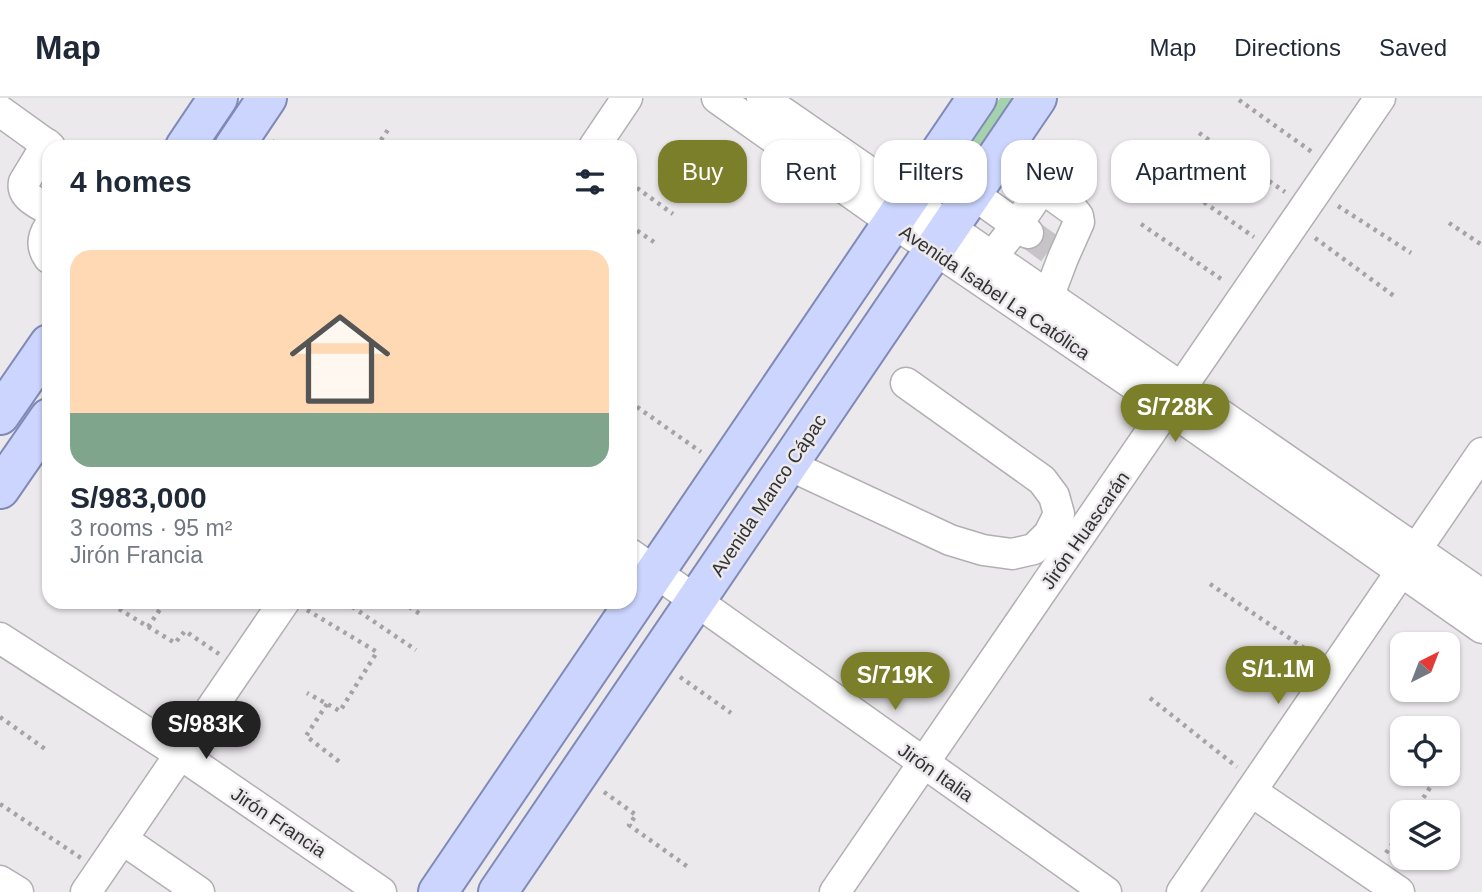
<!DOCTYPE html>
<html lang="en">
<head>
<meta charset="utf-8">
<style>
	body { margin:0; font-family:Helvetica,sans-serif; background:#f6f6f7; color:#1f2937; height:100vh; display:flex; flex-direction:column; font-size:26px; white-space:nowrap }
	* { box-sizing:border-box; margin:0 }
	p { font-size:23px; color:#747a83 }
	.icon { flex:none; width:38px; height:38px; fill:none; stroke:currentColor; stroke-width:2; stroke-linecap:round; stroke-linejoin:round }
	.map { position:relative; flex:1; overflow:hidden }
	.details { position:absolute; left:42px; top:42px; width:595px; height:469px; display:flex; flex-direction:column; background:#fff; border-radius:21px; box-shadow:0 2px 5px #0004 }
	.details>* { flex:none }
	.guide { position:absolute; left:658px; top:42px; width:665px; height:63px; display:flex; gap:14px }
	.needle { width:46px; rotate:42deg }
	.buttons { position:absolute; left:1390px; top:534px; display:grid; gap:14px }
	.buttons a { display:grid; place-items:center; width:70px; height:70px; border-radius:14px; background:#fff; box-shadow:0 2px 5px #0004; font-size:35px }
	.price { position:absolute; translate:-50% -60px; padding:0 16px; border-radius:24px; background:#7b7f29; color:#fff; font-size:23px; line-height:46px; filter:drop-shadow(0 2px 4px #0008) }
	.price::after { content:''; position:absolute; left:50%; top:42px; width:21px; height:16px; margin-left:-10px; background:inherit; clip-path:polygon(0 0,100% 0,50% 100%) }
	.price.selected { background:#222; color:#fff }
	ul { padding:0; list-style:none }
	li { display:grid; align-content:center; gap:14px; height:371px; padding:0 28px }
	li+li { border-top:2px solid #e0e1e3 }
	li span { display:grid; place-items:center; height:217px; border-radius:21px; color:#555 }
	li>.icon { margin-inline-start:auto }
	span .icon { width:126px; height:126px; fill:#fffc; stroke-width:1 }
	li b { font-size:30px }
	h2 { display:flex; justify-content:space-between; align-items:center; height:84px; padding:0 28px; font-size:30px }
	.tag { padding:0 24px; border-radius:21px; background:#fff; box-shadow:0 2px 5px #0004; font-size:24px; line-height:63px }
	.tag.selected { background:#7b7f29; color:#fff }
	header { display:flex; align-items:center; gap:42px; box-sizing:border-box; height:98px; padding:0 35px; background:#fff; border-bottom:2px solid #e0e1e3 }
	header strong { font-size:33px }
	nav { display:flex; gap:38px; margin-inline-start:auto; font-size:24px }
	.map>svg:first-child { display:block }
	.green { fill:#a4d2ad }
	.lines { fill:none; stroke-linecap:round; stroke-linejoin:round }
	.minor-tunnel { stroke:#c7c4c7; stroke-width:30; stroke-dasharray:30 15; stroke-linecap:butt }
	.minor-casing { stroke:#b2afb2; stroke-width:33 }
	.major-casing { stroke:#808ab6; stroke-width:42 }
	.path { stroke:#a5a3a5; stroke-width:4.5; stroke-dasharray:3.5 5; stroke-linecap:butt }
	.minor { stroke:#fff; stroke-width:30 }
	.major { stroke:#cbd5fd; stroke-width:38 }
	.labels { text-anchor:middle; stroke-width:5; stroke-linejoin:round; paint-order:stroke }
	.street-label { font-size:19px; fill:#333233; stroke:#ece9ec }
</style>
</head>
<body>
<header>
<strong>Map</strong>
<nav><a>Map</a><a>Directions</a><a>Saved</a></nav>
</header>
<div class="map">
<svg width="1482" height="794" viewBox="0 0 1482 794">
	<rect width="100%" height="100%" fill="#ece9ec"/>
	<polygon class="green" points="1000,0 1014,0 961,77 951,71"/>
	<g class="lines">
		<polyline class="minor-tunnel" points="1028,135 1050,151"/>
		<defs>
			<g id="minor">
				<polyline points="717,0 892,124 958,167 1168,310 1482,530"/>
				<polyline points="762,0 1482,497"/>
				<polyline points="0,13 50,49"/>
				<path d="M47 46 24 84C21 99 38 105 49 112"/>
				<polyline points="594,49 627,0"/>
				<polyline points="998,58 1074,113 1078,118 1079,124 1063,160 1049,197"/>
				<polyline points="973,96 1028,135"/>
				<path d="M49 129C42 140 41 149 49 160"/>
				<polyline points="992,159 1017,127 1042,90"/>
				<polyline points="789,367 950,442 983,452 1012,456 1034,451 1049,436 1059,416 1054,398 1042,382 906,285"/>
				<polyline points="630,456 1106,794"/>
				<polyline points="0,540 180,656 381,794"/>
				<polyline points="1251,693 1399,794"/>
				<polyline points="122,741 199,794"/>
				<polyline points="0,783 18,794"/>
				<polyline points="86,794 284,504"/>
				<polyline points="835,794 1380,0"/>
				<polyline points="1182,794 1482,355"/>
			</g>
			<g id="major">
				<polyline points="185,49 218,0"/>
				<polyline points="234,49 267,0"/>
				<polyline points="0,317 49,246"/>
				<polyline points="0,391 49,320"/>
				<polyline points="438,794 977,0"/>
				<polyline points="498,794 1037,0"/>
			</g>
		</defs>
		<use href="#minor" class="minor-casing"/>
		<use href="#major" class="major-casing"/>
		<g class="path">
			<polyline points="1239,2 1312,54"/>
			<polyline points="1199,35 1285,94"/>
			<polyline points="272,43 281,49"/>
			<polyline points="376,49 390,29"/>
			<polyline points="1169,80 1254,139"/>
			<polyline points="630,85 673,116"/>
			<polyline points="1338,108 1411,155"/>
			<polyline points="1449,125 1482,147"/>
			<polyline points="1141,126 1224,183"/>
			<polyline points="630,128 654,144"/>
			<polyline points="1315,140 1394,198"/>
			<polyline points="630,304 701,354"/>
			<polyline points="1210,486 1313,556"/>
			<polyline points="345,504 416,552"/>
			<polyline points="402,504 420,516"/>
			<polyline points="119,511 175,545 185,533 219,556"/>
			<polyline points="307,512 377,554 340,613 307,595"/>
			<polyline points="148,529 165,504"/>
			<polyline points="680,579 731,615"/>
			<polyline points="1150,600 1237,669"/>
			<polyline points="327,606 306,638 341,665"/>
			<polyline points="0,619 48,653"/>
			<polyline points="604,694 636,717 629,727 688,769"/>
			<polyline points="0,706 81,760"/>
			<polyline points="1414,714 1435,682"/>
			<polyline points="1386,755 1402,732"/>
		</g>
		<use href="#minor" class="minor"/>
		<use href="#major" class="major"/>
	</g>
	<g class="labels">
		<g class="street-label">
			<text transform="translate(995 194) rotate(34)" y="7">Avenida Isabel La Católica</text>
			<text transform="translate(768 397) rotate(-56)" y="7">Avenida Manco Cápac</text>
			<text transform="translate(1085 432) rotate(-55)" y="7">Jirón Huascarán</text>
			<text transform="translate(936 674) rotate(35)" y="7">Jirón Italia</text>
			<text transform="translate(279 724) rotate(34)" y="7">Jirón Francia</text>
		</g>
	</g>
</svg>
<div class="buttons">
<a><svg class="needle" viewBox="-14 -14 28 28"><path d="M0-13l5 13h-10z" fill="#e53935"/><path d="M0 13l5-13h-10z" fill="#747a83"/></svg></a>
<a><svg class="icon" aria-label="locate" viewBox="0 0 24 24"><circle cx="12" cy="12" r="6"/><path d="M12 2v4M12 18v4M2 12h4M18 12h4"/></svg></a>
<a><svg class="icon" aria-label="layers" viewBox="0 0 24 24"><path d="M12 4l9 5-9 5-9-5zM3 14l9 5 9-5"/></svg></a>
</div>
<b class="price" style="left:1175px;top:346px">S/728K</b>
<b class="price" style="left:1278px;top:608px">S/1.1M</b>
<b class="price" style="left:895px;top:614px">S/719K</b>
<b class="price selected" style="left:206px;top:663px">S/983K</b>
<div class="guide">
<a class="tag selected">Buy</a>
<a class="tag">Rent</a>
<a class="tag">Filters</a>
<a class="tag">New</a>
<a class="tag">Apartment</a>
</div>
<section class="details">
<h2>4 homes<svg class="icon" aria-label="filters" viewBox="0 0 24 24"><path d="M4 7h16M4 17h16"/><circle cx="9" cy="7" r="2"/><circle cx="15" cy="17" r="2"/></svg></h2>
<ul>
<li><span style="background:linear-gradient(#ffd9b3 75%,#7fa58c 0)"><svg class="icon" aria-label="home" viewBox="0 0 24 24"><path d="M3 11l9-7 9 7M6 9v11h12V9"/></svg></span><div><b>S/983,000</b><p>3 rooms · 95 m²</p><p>Jirón Francia</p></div></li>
</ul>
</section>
</div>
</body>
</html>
